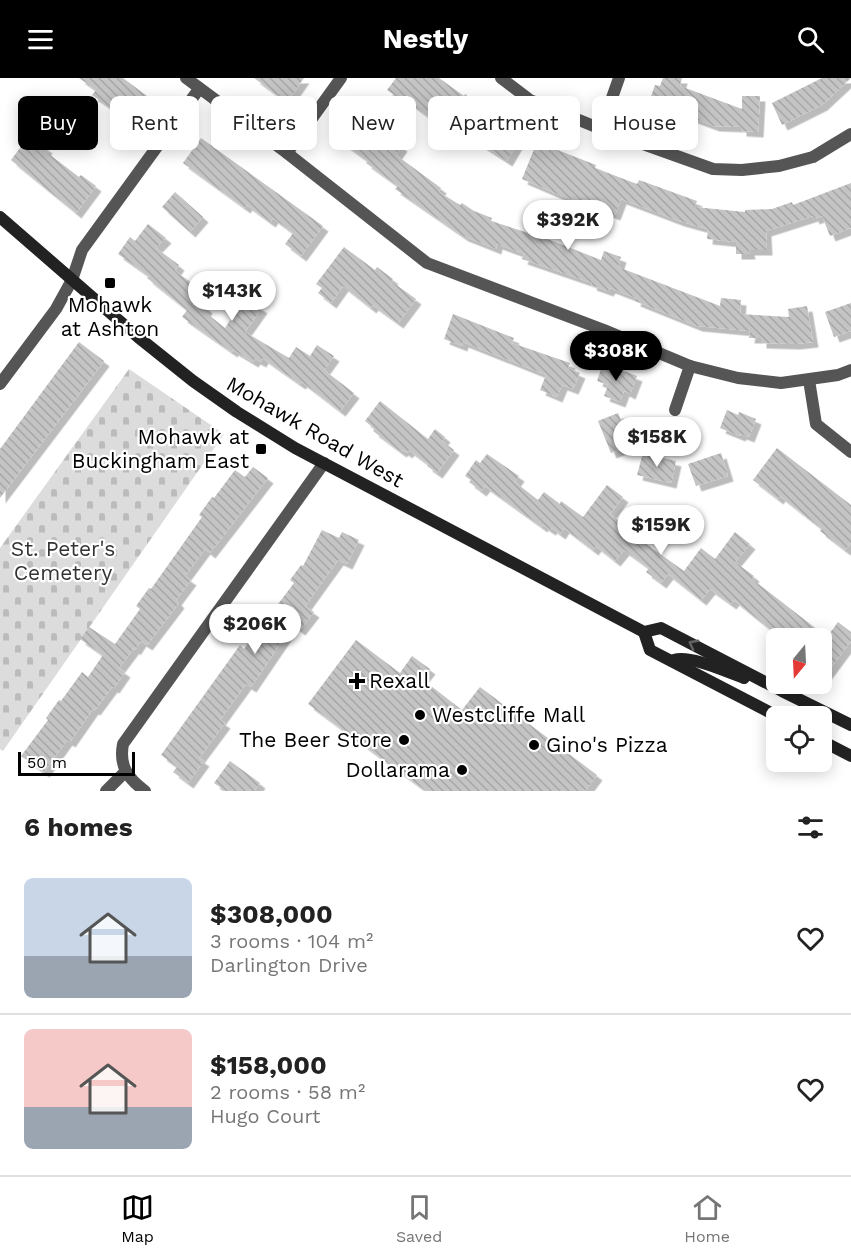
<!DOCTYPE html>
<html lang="en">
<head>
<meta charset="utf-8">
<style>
	body { margin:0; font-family:"Work Sans",sans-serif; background:#f6f6f6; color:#222; height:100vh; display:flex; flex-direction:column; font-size:22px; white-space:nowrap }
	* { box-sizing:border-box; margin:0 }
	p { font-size:20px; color:#767676 }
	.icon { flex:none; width:33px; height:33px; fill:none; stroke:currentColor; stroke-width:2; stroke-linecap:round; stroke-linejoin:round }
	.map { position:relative; height:713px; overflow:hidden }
	.panel { display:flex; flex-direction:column; background:#fff; flex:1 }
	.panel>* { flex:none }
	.guide { position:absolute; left:18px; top:18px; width:816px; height:54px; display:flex; gap:12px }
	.needle { width:39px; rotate:198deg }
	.tools { position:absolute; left:766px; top:550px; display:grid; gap:12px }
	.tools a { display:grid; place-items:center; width:66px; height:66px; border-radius:9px; background:#fff; box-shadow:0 3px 15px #0003; font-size:30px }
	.scale { position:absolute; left:18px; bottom:15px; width:117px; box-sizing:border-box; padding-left:6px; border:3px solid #000; border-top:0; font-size:16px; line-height:21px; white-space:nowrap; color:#000; -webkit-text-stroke:4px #fff; paint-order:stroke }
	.price { position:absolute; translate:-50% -51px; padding:0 14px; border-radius:21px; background:#fff; color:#222; font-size:20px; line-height:39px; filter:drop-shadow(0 2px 3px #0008) }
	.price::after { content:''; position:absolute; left:50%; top:36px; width:18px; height:14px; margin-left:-9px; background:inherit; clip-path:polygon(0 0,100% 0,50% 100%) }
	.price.on { background:#000; color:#fff }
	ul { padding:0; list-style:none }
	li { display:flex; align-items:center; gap:18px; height:150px; padding:0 24px }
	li+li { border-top:2px solid #e0e0e0 }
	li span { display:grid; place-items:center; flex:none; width:168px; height:120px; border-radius:9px; color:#555 }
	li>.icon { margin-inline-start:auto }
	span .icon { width:72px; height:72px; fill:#fffc; stroke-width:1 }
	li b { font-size:26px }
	h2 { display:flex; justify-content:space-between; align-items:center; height:72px; padding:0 24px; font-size:26px }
	.tag { padding:0 21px; border-radius:9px; background:#fff; box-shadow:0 3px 15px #0003; font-size:21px; line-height:54px }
	.tag.on { background:#000; color:#fff }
	header { display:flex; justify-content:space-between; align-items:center; height:78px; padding:0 24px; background:#000; color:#fff; font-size:27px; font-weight:700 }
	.tab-bar { display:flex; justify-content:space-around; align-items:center; height:84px; border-top:2px solid #e0e0e0; background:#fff; font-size:16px; color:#767676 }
	.tab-bar a { display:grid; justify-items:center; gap:3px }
	.tab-bar .on { color:#000 }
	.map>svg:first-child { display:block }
	.cemetery { fill:url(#cemetery-stones) }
	.building { fill:url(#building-back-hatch); filter:url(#shadow) }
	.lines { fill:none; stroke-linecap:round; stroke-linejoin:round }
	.street { stroke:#555; stroke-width:12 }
	.secondary { stroke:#222; stroke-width:12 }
	.oneway { stroke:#646464 }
	.poi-dot { fill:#000; stroke:#fff; stroke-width:2 }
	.labels { text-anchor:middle; stroke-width:4.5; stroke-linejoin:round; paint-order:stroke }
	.poi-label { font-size:21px; fill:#000; stroke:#fff; text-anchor:end }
	.street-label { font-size:21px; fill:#000; stroke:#fff }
	.park-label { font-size:21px; fill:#333; stroke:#fff }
</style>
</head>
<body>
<header><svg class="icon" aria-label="menu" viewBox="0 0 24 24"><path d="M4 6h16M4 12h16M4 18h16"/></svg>Nestly<svg class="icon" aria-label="search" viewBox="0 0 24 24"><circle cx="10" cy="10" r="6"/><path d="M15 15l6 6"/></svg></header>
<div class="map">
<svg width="851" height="713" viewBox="0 0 851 713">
	<defs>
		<pattern id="cemetery-stones" width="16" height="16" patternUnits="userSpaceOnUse" patternTransform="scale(1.5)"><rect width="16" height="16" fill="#dcdcdc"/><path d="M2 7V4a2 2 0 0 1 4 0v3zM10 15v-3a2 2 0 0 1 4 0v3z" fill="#bbb"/></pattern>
		<pattern id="building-back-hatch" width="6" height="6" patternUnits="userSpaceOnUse" patternTransform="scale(1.5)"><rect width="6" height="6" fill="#c4c4c4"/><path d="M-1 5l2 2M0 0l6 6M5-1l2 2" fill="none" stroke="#a7a7a7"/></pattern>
		<filter id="shadow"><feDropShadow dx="5.5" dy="5.5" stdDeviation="0" flood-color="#0004"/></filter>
	</defs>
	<rect width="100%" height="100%" fill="#fff"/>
	<polygon class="cemetery" points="129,291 224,356 3,673 0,671 0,470"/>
	<g class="building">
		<polygon points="79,0 123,0 147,18 129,42 92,17 96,12"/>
		<polygon points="254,0 304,0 287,24"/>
		<polygon points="396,0 439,0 464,18 465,16 491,38 490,40 521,59 507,83 465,56 462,60 439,42 437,45 403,20 402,22 387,12"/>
		<polygon points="663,0 682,0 680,8 742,31 742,18 760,18 758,54 741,53 741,49 714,48 649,24 655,7 660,8"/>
		<polygon points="822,0 851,0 822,27 782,47 772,25"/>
		<polygon points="48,18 64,31 53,46 37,32"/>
		<polygon points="363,37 402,68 396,77 441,110 439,114 460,127 462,125 474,133 492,140 491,143 550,162 601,182 604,173 621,179 618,189 720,228 721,220 741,222 740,236 789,239 788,231 807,228 813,264 795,266 761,265 761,260 749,260 750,253 697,248 635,223 636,220 610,210 608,213 591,207 592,205 522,181 524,176 497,166 496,171 463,158 395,111 398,108 366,85 368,83 342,64"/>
		<polygon points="29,58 47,70 45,73 79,99 81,97 96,108 76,135 11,82"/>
		<polygon points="201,60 323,148 301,178 285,166 293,155 273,140 270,144 247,127 245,130 183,85"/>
		<polygon points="537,64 596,87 595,90 637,106 639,102 697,123 695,129 745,134 745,132 772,131 792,124 793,127 851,105 851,150 830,158 822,138 814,141 813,138 766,153 767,172 749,172 750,176 736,176 736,164 707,161 708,151 679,143 621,121 615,137 557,116 522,101"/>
		<polygon points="175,114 203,139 190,154 162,129"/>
		<polygon points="148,146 166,160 156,170 179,187 175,193 192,205 186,213 207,230 205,234 225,250 245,219 262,230 245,254 289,280 296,269 310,278 317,267 334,278 324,292 354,315 340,333 302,304 300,306 263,280 261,284 255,281 253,284 233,272 232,274 182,239 187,232 147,200 149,198 118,176 130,159 135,163"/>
		<polygon points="344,169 375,192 377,189 393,201 391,203 416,221 398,245 373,227 371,230 343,208 331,225 318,215 322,210 316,206"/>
		<polygon points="851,225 851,253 834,259 825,234"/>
		<polygon points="453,236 514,260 512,265 570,285 568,290 580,295 573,311 562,307 557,319 540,312 546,297 463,264 462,268 444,261"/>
		<polygon points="79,264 104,283 0,420 0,371"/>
		<polygon points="603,285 637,298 630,316 624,313 620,324 604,318 608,307 597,303"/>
		<polygon points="380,323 428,361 435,351 445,359 442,363 454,372 437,395 427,388 428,386 409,372 407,375 403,372 401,374 373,353 375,351 365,343"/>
		<polygon points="727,332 738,337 739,334 756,341 749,359 741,356 740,358 720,350"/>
		<polygon points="618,335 631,367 611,375 598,343"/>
		<polygon points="777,370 851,427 851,465 845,472 820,453 822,451 780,418 778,421 753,402"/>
		<polygon points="643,375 676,383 671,405 637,397"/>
		<polygon points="721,375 728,398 696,408 688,386"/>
		<polygon points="487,376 519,398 515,404 538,422 544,414 560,426 561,423 583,439 607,407 623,419 610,436 636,456 635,458 684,493 701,470 715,481 735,454 750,466 735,484 754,498 752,501 827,559 838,544 851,554 851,563 822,602 822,561 782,561 734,522 731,526 710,511 701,522 668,496 661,505 646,494 649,490 624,472 615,483 596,468 593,472 564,450 560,456 552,450 550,452 543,447 542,449 485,408 481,413 469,404 471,402 465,398 476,382 480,385"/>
		<polygon points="253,389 268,400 210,475 205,471 185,498 191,502 176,522 179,525 147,567 141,563 135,572 134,570 119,590 125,594 114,610 112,609 95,632 93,631 70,664 67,662 44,694 21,678 48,642 46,640 59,622 61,623 82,594 88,599 103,577 80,561 89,549 115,566 140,531 136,528 149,510 151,511 202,439 199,437 212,419 214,420 235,392 245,399"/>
		<polygon points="322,452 339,460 342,454 359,462 347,486 338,482 305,528 314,534 300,552 293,547 251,609 246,606 220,642 225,645 199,680 204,683 188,705 173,694 177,689 161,677 240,567 244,571 294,505 290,502 301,487 303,488"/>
		<polygon points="356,562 400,595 412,578 430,591 422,601 462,632 480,609 597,697 585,713 426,713 308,626"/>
		<polygon points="230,683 260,705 254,713 226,713 214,705"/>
	</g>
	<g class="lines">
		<g class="street">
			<polyline points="186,0 287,75 427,185 604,252 690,288 738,300 781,305 838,297 851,292"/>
			<polyline points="501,0 530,22 601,51 713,91 742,92 779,88 813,79 851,56"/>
			<polyline points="601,51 619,0"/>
			<polyline points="287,75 341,0"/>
			<polyline points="809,302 816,346 851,374"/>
			<polyline points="0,306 56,231 72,202 82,172 199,11"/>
			<polyline points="675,332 690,288"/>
			<polyline points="106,713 125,694"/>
			<path d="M145 713C127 700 119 687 123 666L324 385"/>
		</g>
		<g class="secondary">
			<polyline points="0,139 138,259 193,303 237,334 295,370 644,554 661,550 782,613 851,647"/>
			<polyline points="644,554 650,572 779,639"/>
			<path d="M674 582C691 577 727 594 744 600"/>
			<polyline points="822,663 851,678"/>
		</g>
	</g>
	<defs><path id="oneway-chevron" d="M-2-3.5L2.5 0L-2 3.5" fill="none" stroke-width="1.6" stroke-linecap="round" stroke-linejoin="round" transform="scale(1.5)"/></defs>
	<use class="oneway" href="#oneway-chevron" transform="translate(693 566) rotate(-152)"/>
	<g class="poi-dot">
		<rect x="104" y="199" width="12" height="12" rx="3"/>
		<rect x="255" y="365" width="12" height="12" rx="3"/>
		<path d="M354 594h6v6h6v6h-6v6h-6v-6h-6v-6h6z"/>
		<circle cx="420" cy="637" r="6"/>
		<circle cx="404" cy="662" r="6"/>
		<circle cx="534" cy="667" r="6"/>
		<circle cx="462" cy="692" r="6"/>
	</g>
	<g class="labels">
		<g class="poi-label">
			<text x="110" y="234" text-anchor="middle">Mohawk<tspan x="110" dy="24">at Ashton</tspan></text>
			<text x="249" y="366">Mohawk at<tspan x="249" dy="24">Buckingham East</tspan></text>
			<text x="369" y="610" text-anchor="start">Rexall</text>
			<text x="432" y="644" text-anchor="start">Westcliffe Mall</text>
			<text x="392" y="669">The Beer Store</text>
			<text x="546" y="674" text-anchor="start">Gino's Pizza</text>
			<text x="450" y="699">Dollarama</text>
		</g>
		<g class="street-label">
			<text transform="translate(315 354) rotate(30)" y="7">Mohawk Road West</text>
		</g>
		<g class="park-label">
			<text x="63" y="478">St. Peter's<tspan x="63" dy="24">Cemetery</tspan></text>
		</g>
	</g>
</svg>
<div class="tools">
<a><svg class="needle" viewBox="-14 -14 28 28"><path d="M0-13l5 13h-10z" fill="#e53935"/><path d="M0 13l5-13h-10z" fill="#767676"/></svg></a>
<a><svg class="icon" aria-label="locate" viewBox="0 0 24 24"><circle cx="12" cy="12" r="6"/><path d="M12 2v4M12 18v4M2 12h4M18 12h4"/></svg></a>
</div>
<div class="scale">50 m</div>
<b class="price" style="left:568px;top:173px">$392K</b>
<b class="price" style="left:232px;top:244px">$143K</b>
<b class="price on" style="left:616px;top:304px">$308K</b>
<b class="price" style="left:657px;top:390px">$158K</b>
<b class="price" style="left:661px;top:478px">$159K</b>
<b class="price" style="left:255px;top:577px">$206K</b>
<div class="guide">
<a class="tag on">Buy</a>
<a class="tag">Rent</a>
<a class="tag">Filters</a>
<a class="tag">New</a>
<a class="tag">Apartment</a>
<a class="tag">House</a>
</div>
</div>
<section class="panel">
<h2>6 homes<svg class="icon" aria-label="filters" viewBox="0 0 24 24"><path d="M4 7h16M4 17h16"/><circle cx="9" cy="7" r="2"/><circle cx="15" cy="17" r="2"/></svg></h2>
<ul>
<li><span style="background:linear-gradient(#c9d6e8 65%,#9aa5b1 0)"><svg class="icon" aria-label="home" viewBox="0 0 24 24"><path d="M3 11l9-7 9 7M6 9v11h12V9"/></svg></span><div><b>$308,000</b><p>3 rooms · 104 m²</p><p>Darlington Drive</p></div><svg class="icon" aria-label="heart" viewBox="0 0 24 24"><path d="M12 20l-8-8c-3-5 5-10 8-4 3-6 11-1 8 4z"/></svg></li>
<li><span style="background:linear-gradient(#f6c9c9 65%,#9aa5b1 0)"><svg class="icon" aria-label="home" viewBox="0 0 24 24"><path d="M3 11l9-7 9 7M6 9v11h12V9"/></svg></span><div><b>$158,000</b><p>2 rooms · 58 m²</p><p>Hugo Court</p></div><svg class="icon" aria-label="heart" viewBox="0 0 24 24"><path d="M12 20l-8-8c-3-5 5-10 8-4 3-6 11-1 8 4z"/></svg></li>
</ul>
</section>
<nav class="tab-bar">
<a class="on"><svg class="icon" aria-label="map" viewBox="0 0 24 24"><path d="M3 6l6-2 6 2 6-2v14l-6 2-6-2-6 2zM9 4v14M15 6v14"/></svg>Map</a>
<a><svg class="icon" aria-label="saved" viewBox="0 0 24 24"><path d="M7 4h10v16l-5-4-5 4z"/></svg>Saved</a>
<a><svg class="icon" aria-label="home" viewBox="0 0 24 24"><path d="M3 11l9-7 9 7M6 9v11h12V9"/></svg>Home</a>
</nav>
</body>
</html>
